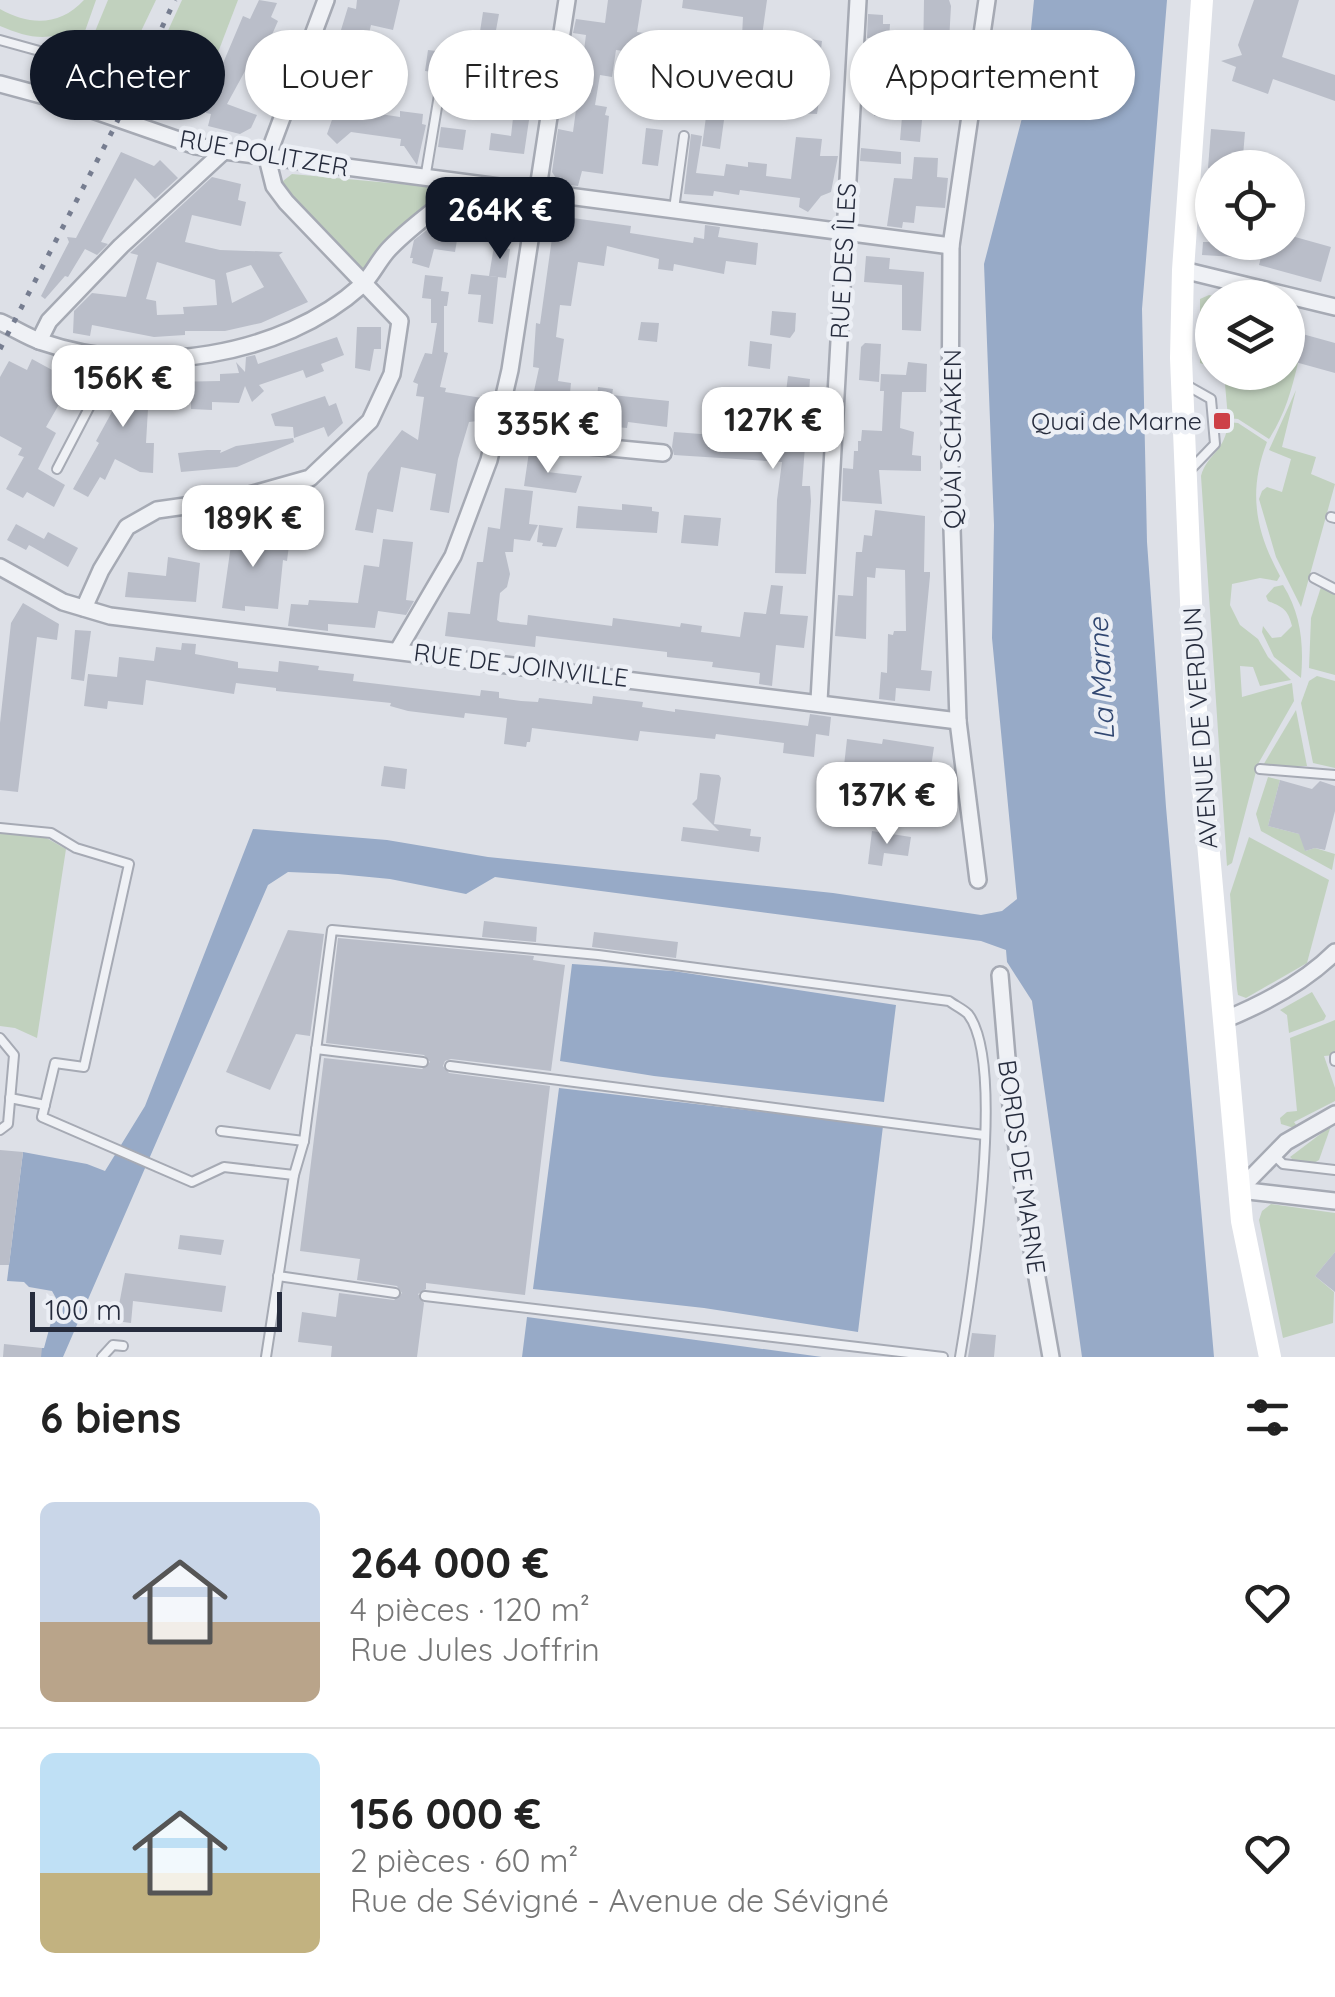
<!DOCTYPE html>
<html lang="fr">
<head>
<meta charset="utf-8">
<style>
	body { margin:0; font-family:Quicksand,sans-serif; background:#f2f2f2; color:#222; height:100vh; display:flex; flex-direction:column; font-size:38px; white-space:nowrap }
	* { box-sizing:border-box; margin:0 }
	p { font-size:32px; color:#767676 }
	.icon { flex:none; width:55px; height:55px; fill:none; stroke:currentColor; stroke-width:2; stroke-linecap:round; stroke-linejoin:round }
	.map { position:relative; height:1357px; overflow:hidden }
	.drawer { display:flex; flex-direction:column; background:#fff; flex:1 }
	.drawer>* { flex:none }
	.top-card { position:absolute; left:30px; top:30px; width:1275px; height:90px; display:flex; gap:20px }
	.fabs { position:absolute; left:1195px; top:150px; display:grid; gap:20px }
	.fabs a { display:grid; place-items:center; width:110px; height:110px; border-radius:50%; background:#fff; box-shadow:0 2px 8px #0004; font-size:50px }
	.scale { position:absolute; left:30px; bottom:25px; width:252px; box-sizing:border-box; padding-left:10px; border:5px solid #262c3d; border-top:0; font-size:28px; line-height:35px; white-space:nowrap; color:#262c3d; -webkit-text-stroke:8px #eceff5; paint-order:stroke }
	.price { position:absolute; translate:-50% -85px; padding:0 22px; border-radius:20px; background:#fff; color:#222; font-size:32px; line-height:65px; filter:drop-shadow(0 2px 5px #0008) }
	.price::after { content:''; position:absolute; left:50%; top:60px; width:30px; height:22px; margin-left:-15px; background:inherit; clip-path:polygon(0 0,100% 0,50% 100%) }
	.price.current { background:#111827; color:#fff }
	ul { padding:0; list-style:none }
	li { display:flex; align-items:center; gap:30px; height:250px; padding:0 40px }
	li+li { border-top:2px solid #e0e0e0 }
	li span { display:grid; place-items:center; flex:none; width:280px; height:200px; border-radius:15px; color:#555 }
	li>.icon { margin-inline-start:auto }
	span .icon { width:120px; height:120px; fill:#fffc; stroke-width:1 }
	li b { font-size:42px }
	h2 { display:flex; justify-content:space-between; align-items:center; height:120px; padding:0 40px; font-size:42px }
	.tag { padding:0 35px; border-radius:45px; background:#fff; box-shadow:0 2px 8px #0004; font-size:35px; line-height:90px }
	.tag.current { background:#111827; color:#fff }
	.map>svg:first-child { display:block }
	.green { fill:#c1d1be }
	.water { fill:#97aac7 }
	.building { fill:#babec9; fill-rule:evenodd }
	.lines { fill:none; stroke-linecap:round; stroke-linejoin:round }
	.lane-casing { stroke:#a6aab4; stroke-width:12 }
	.street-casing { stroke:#a6aab4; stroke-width:20 }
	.lane { stroke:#eff1f5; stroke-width:8 }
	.street { stroke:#eff1f5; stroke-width:15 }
	.secondary { stroke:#fff; stroke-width:22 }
	.rail { stroke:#767d90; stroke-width:5; stroke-dasharray:5 10; stroke-linecap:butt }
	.poi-dot { fill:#cd4047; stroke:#eceff5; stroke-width:4 }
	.labels { text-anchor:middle; stroke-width:9; stroke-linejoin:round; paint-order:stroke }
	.street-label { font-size:25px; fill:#262c3d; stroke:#eceff5 }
	.poi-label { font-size:25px; fill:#262c3d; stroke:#eceff5; text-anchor:end }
	.water-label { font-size:28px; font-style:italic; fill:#314771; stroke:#eceff5 }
</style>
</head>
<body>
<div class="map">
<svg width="1335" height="1357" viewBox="0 0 1335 1357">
	<rect width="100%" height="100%" fill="#dde0e7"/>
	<g class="green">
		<path d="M84 0H96L78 51 66 47 72 30C46 42 26 37 0 26V9C30 26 60 26 84 0Z"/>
		<polygon points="108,0 156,0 108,100 75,80"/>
		<polygon points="182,0 238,0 193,118 133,107"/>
		<polygon points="292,174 434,187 439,197 365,270 360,271 282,187 283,181"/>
		<polygon points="1209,295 1217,297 1212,298 1212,367 1200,363 1200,299"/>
		<path d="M1288 360 1298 363C1291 392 1285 414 1269 439L1238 419 1228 418 1224 373 1288 372Z"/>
		<polygon points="1296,390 1282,447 1316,457 1311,474 1335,484 1301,607 1276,557 1259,499 1262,491 1267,487 1282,492 1291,459 1269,450"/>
		<path d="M1228 422 1238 423 1267 442C1248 491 1255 530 1280 576L1277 581 1260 578 1232 584 1230 605 1240 625 1258 639 1268 657 1291 680 1260 686 1253 667 1240 666 1242 697 1292 683 1294 701 1258 764 1232 863 1227 866 1201 476C1207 454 1226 451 1228 422Z"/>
		<path d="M1283 585C1301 614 1304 644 1301 678L1274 657 1262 632 1263 626 1272 638 1281 637 1292 626C1288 609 1282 607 1268 601L1266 596 1274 587Z"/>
		<polygon points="1321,587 1335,595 1335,675 1309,668 1311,618"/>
		<polygon points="1317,676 1335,681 1335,768 1313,763 1301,703 1309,681"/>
		<polygon points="1296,710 1307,766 1262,767"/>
		<polygon points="1268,777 1280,780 1268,826 1303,835 1305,851 1315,848 1335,854 1332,870 1261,831 1256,814"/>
		<polygon points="0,830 41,835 66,849 37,1038 15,1028 0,1026"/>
		<polygon points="1249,837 1329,880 1307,963 1246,998 1238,995 1237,989 1230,894"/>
		<polygon points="1312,992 1326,1016 1324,1020 1289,1033 1287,1015 1280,1010"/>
		<polygon points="1335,1020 1335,1055 1324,1056 1335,1088 1335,1101 1294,1122 1297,1126 1294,1128 1281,1124 1280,1118 1287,1112 1297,1111 1290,1038"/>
		<path d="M1331 1126 1319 1160C1311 1166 1297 1164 1290 1157Z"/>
		<polygon points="1271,1204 1335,1213 1335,1252 1315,1276 1334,1292 1333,1323 1283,1338 1259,1220 1262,1211"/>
	</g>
	<g class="water">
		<polygon points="1034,0 1167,0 1142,309 1147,542 1166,807 1214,1357 1082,1357 1032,1001 1007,962 1006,950 981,941 495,877 466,894 390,879 338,874 288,872 268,885 63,1357 38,1357 39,1348 44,1348 57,1300 52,1291 29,1287 24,1282 7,1281 23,1152 87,1164 105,1171 145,1106 253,829 387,840 488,857 833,893 981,915 1002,911 1017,899 992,638 994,525 984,264 1022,118"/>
		<polygon points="572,964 673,971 896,1005 884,1102 654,1076 560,1061"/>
		<polygon points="559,1088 883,1126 858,1332 704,1308 533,1289"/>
		<polygon points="527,1317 822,1357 522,1357"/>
	</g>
	<g class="building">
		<polygon points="259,0 277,3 271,17 278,21 271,37 287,47 276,71 251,60 227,104 257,115 251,128 240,134 208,126 211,114 206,113 210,94 243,16 250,19"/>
		<polygon points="357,0 400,0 393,30 371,25 365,50 343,41 346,31 341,30 348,7 356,9"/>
		<polygon points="608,0 642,0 637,32 656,35 655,42 661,42 660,56 616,50 612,77 600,75 595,105 607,107 605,115 609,116 603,174 582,171 578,186 560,184 552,172 558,129 573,132 586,35 573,33 576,19 605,23"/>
		<polygon points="683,0 767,0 759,57 741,55 743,17 682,8"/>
		<polygon points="924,0 949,0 951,6 946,95 924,98 920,142 900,140 902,117 874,116 877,38 867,38 868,14 883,15 883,24 890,24 888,56 923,58"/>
		<polygon points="1254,0 1299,0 1282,57 1335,75 1335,101 1273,79 1268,94 1232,81 1236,67 1221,61 1242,55 1238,45"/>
		<polygon points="483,12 499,14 494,41 512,44 511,48 548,52 543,81 532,80 530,92 500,88 503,69 475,64"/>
		<polygon points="805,38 822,41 820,57 826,58 817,114 794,113 795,101 756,95 762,49 802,54"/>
		<polygon points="698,48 731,53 729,69 691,93"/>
		<polygon points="428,50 462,54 459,76 425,71"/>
		<polygon points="329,65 353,72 345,102 321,96"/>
		<polygon points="710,88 728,91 720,149 702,146"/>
		<polygon points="340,108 400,117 400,111 423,114 422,124 426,125 417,165 404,146 400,146 401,139 351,132 337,144 327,134 334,114"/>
		<polygon points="513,118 529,120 524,154 489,150 491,133 511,136"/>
		<polygon points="441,127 466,130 463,150 438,147"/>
		<polygon points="646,128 663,130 658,166 642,164"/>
		<polygon points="1211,129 1245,132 1242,168 1208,168"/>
		<polygon points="691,134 702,136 696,173 724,176 726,164 748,167 748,162 767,164 766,176 791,179 796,137 822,139 820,156 838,156 831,192 821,196 808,212 799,207 800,198 740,190 739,195 714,191 713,196 684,194"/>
		<polygon points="861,148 901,152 901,164 860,161"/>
		<polygon points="121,152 154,166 160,160 178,178 155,199 135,178 101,242 108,244 97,255 85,249 68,277 65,276 45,299 41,296 69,242 67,237 76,238"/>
		<polygon points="914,157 938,158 937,177 948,178 945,208 916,206 914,223 903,222 902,228 887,226 894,178 912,179"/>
		<path d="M212 177 241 184 238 200 246 202 241 226 192 215 185 242 220 250 283 252 279 255 308 302 261 323 225 331H185V335L154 337 92 325 90 336 73 333 74 311 92 293 126 297 138 255 130 253ZM157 262 215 280 217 305 183 307 184 314 157 315 156 301 146 299ZM251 265 264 287 232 303 226 273Z"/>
		<polygon points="472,202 507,211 503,241 458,234 455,252 434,249 429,268 412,263 413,258 410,258 414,240 437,222"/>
		<polygon points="558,216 631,226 630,233 693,243 694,237 704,239 705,225 720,227 718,237 758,243 756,265 726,261 724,274 674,264 673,271 658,269 659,259 607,246 604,266 578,262 571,306 560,305 556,337 564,339 558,381 571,383 569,403 562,402 556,432 526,428 539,368 533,367 536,323 540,324 552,238"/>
		<polygon points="1288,235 1331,247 1321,282 1259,265 1265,242 1288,242"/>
		<polygon points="1203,242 1237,242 1236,257 1202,255"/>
		<polygon points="494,246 510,249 506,278 489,276"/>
		<polygon points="866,256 890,258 889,269 924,272 921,331 902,330 902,285 864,282"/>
		<polygon points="471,274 498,277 493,324 478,322 481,295 468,294"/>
		<polygon points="425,275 443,277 441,291 449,292 447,306 444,306 444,352 448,353 440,387 446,388 445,392 482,398 478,421 469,422 458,459 449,513 430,510 436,474 401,467 393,512 377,509 373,533 355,530 368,473 402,430 418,440 424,397 416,396 418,384 413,382 425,353 432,354 437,323 431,323 431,299 422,298"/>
		<polygon points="772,311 796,313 795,331 790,338 770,335"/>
		<polygon points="641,322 659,323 657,342 638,340"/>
		<polygon points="357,327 381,327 381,349 374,349 370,371 355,368"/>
		<polygon points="1288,330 1335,343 1335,373 1288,360"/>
		<polygon points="337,337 344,355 321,364 324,371 306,378 303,370 259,385 264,391 252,402 245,386 239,403 212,402 212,410 191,409 191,402 171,402 168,382 220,381 220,374 239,373 236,362 245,372 246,357 255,355 258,364"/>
		<polygon points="750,341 772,344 770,369 748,366"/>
		<polygon points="865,343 881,344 879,382 859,380 861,347"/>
		<polygon points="32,359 54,371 58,363 96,377 89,392 70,385 46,427 56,433 38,469 65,485 54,507 27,492 23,498 6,489 24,457 18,455 22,448 0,436 0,377 9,361 27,370"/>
		<polygon points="908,362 927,364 926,392 902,392 900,428 914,432 912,455 921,456 921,471 879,470 882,504 842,501 843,468 853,469 854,451 858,451 858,441 861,441 862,430 882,431 884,391 880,391 881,374 906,375"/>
		<polygon points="119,369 146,370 145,381 156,381 155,409 148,409 146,443 154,443 153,473 140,472 115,459 105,480 100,477 88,497 73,489 99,443 96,441 113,410 101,404"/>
		<polygon points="788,376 810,379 802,486 810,486 811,501 806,574 775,573 777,500 782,462 674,455 672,447 674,432 780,440"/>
		<polygon points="598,387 613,389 612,395 669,401 667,427 628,422 627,428 595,425"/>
		<polygon points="325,396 329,406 336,403 343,423 328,437 324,427 294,438 293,427 275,426 271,414"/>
		<polygon points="293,438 294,442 237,467 181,472 178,453 207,450 221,450 220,453 236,446"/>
		<polygon points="529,452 549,454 547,472 582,476 576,493 524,486"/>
		<polygon points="505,488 533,491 529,524 538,525 530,541 514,539 513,552 505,552 510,574 507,587 500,593 497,620 500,622 527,625 528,615 612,626 613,618 680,627 681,623 702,626 701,632 740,637 744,612 766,614 771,585 783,586 780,614 808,616 804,648 776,645 772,686 759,684 760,673 712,667 713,662 667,657 667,652 536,636 535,647 445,636 448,612 470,614 477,562 483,562 488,527 500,529"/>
		<polygon points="622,504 652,507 652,511 659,512 657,533 576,528 578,506 622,510"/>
		<polygon points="875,510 925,516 924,572 930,572 930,576 921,670 932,671 930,691 896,688 895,701 879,699 881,672 887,673 888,634 893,635 894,631 906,631 905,570 876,568 875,578 867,577 866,639 835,636 838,595 853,596 856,552 862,552 864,535 872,536"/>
		<polygon points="684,515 721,518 718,546 681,543"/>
		<polygon points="301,516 322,519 319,538 298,536"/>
		<polygon points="16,524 44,539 48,532 78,548 68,567 29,545 26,550 7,540"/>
		<polygon points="539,525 563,528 556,547 542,546 543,543 537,542"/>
		<polygon points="219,529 265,533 264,541 289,545 287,561 283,560 278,609 245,606 245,611 222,608 231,545 218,543"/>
		<polygon points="383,539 413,542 406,600 414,601 406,615 378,611 375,628 328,624 328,631 288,626 291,604 308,605 309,600 358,603 364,565 379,567"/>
		<polygon points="168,557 200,563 196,602 125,597 128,572 166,576"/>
		<polygon points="23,603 59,624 57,640 37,637 18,792 0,790 0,723 11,623"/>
		<polygon points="75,630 91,631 84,681 71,679"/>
		<polygon points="182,643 196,644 195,654 238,662 238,668 278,672 279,661 319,666 318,670 354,674 353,681 480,696 481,690 499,692 499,698 521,701 538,702 539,698 592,704 593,696 643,702 642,707 675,712 675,709 808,726 810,714 831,717 829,736 816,734 814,757 783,753 784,743 716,734 715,739 640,731 638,741 532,728 530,742 527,742 526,747 504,744 507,718 465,713 464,718 408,711 390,706 391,703 276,691 276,688 236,683 234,694 146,680 143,705 108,701 107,709 84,706 88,674 117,677 119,657 154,661 156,647 181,650"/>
		<polygon points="847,739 882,744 883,739 934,747 930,774 917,773 918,767 893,764 871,764 871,769 844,766"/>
		<polygon points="384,766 407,769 405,789 381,786"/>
		<polygon points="700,773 719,775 721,778 714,824 751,829 750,836 761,837 759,852 681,841 683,827 719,831 692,804 697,799"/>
		<polygon points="1280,780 1312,789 1320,781 1335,786 1335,811 1325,850 1315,848 1305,851 1299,834 1268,826"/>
		<polygon points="872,831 911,837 908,856 884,853 882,866 868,864"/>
		<polygon points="484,921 537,927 536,942 482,937"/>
		<polygon points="288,930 324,934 310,1036 296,1034 270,1090 226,1072"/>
		<polygon points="594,932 678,942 676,958 592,947"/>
		<polygon points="338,938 534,956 533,960 565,965 551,1071 451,1059 445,1061 443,1066 449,1073 550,1086 525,1295 426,1283 426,1289 418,1294 424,1303 417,1357 331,1357 332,1346 298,1342 302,1312 336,1317 339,1293 394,1300 402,1293 397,1286 357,1280 360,1259 300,1251 324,1058 422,1069 430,1062 424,1055 326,1043"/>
		<polygon points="0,1150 23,1152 9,1265 0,1265"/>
		<polygon points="180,1235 224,1240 221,1255 178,1249"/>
		<polygon points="1335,1252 1335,1292 1315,1276"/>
		<polygon points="125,1273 226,1286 222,1312 133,1301 131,1323 116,1321"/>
		<polygon points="972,1333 996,1335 994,1357 968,1357"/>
		<polygon points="4,1344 42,1348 41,1357 3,1357"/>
	</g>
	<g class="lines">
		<defs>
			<g id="lane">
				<polyline points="0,40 43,52"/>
				<polyline points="425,179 440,89"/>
				<polyline points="674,209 684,136"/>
				<polyline points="1188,386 1211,399 1215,444 1191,469"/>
				<polyline points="57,469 115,358"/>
				<polyline points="1331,517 1335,518"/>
				<polyline points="1314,578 1335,589"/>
				<polyline points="1260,769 1335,775"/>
				<polyline points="0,828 51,833 76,848 129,864 84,1067 55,1063 42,1117 192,1182 224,1167 294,1175"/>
				<polyline points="0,1038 14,1055 8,1124 0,1130"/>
				<polyline points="316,1049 423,1062"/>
				<polyline points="1335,1057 1335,1061"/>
				<polyline points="450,1066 984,1135"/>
				<polyline points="10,1098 45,1105"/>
				<polyline points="221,1131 304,1141"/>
				<polyline points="1274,1155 1283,1164 1335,1170"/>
				<polyline points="278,1276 395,1293"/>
				<polyline points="425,1296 943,1357"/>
				<polyline points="102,1357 113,1345 123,1346"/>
				<path d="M266 1357 294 1175 304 1141 332 930 598 955 949 1001C954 1005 963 1009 968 1014 1007 1064 971 1292 960 1357"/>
			</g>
			<g id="street">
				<polyline points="0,84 78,105 196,146 224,151 951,246"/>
				<polyline points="1183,270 1335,307"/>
				<path d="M0 322C14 328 27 337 42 342 144 377 281 358 362 285 373 274 379 259 390 248 413 224 442 205 467 184"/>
				<polyline points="39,341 49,321 121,246 224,151"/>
				<polyline points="494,437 663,453"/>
				<polyline points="0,567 63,602 110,616 958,721"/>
				<polyline points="84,608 101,570 127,527 157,510 235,499 310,478 370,421 392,374 400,321 286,202 274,186 267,158 326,0"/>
				<polyline points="398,650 453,556 489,460 510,370 567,0"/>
				<polyline points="819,701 858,0"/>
				<polyline points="978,880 958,721 950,464 951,246 987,0"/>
				<polyline points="1000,975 1011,1106 1030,1238 1051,1357"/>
				<path d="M1224 1020C1263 1004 1305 982 1335 952"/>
				<polyline points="1239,1190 1286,1142 1335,1114"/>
				<polyline points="1239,1190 1335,1201"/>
			</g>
		</defs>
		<use href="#lane" class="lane-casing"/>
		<use href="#street" class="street-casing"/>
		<use href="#lane" class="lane"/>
		<use href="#street" class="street"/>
		<polyline class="secondary" points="1202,0 1183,270 1181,358 1195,698 1242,1221 1270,1357"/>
		<polyline class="rail" points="0,349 115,126 175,0"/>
	</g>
	<rect class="poi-dot" x="1212" y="411" width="20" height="20" rx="5"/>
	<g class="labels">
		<g class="street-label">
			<text transform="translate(264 153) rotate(10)" y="9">RUE POLITZER</text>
			<text transform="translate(843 261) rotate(-87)" y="9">RUE DES ÎLES</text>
			<text transform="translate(952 439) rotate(-90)" y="9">QUAI SCHAKEN</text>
			<text transform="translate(521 665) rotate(7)" y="9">RUE DE JOINVILLE</text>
			<text transform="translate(1200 728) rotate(-94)" y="9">AVENUE DE VERDUN</text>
			<text transform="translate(1022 1167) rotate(82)" y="9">BORDS DE MARNE</text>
		</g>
		<g class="poi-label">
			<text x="1202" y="430">Quai de Marne</text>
		</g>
		<g class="water-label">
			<text transform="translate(1101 679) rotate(-93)" y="10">La Marne</text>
		</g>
	</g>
</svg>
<div class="fabs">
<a><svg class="icon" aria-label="locate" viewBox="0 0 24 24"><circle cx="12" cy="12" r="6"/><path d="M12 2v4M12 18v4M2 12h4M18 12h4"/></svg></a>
<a><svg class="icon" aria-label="layers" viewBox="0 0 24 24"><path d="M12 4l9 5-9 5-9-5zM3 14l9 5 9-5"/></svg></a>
</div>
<div class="scale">100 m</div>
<b class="price current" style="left:500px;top:262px">264K €</b>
<b class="price" style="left:123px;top:430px">156K €</b>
<b class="price" style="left:773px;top:472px">127K €</b>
<b class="price" style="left:548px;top:476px">335K €</b>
<b class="price" style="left:253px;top:570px">189K €</b>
<b class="price" style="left:887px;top:847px">137K €</b>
<div class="top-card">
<a class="tag current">Acheter</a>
<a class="tag">Louer</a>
<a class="tag">Filtres</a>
<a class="tag">Nouveau</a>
<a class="tag">Appartement</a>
</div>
</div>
<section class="drawer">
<h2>6 biens<svg class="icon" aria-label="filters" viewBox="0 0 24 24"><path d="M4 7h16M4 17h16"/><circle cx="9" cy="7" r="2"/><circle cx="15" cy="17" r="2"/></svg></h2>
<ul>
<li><span style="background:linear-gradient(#c9d6e8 60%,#b9a48a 0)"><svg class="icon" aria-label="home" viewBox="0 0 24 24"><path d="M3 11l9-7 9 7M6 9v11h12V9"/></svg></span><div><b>264 000 €</b><p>4 pièces · 120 m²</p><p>Rue Jules Joffrin</p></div><svg class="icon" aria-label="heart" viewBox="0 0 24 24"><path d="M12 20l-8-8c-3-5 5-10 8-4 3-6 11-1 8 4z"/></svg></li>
<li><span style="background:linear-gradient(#bfe0f5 60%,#c2b280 0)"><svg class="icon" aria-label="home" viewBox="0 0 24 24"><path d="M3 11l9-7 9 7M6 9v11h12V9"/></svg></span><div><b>156 000 €</b><p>2 pièces · 60 m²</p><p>Rue de Sévigné - Avenue de Sévigné</p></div><svg class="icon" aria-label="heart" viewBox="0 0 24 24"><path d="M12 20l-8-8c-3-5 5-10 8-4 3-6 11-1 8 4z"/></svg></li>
</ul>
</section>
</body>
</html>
